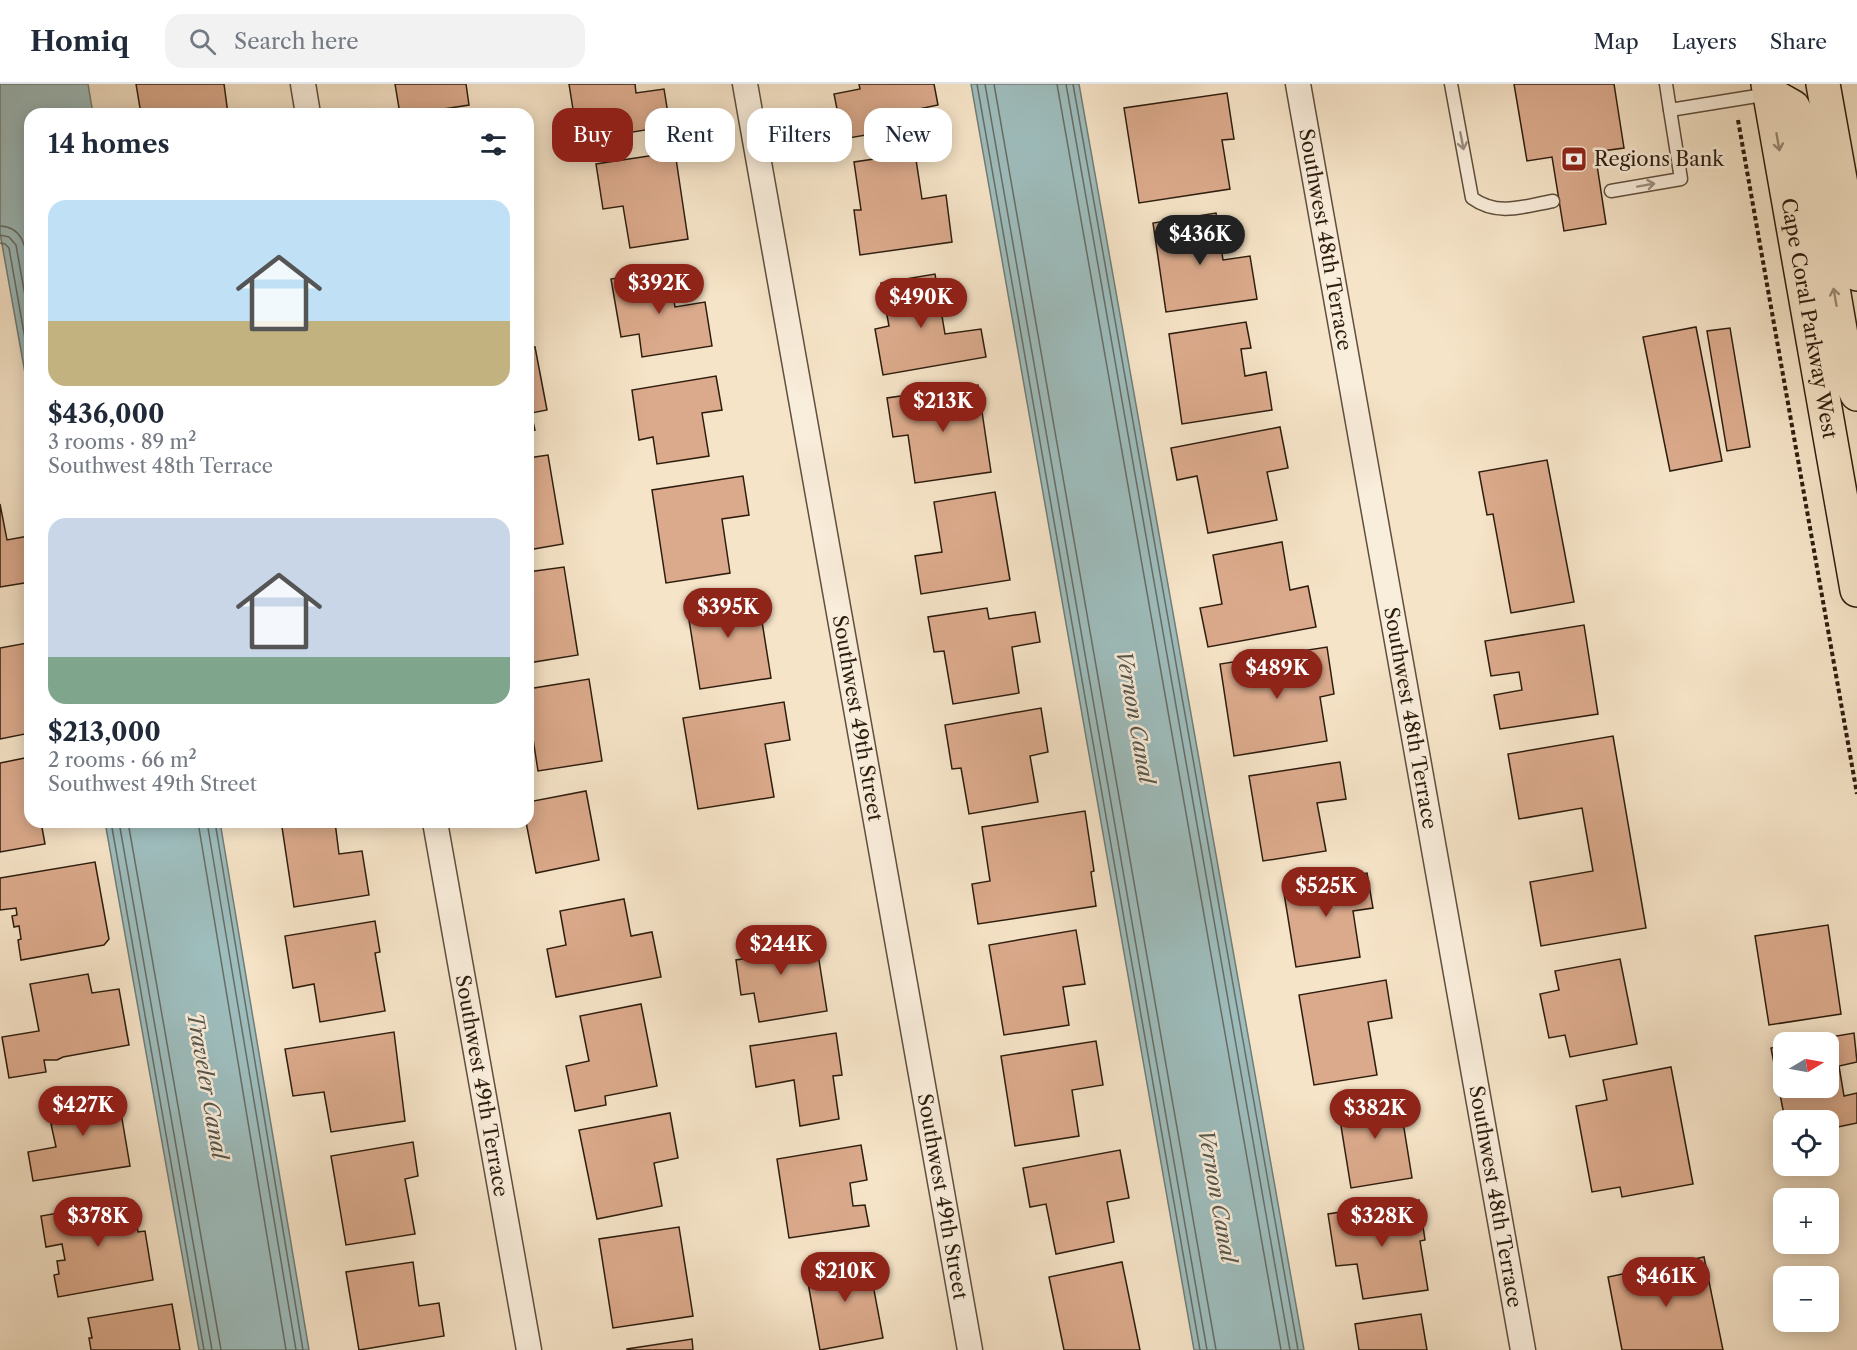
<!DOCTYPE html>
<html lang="en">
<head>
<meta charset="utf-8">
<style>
	body { margin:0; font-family:"Libre Caslon Text",serif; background:#f2f2f3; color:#1f2937; height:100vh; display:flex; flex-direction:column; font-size:22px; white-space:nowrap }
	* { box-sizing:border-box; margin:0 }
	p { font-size:20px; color:#747a83 }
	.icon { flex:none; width:33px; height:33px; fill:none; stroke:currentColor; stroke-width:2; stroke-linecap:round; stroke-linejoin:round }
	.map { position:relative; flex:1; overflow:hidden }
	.details { position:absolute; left:24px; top:24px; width:510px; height:720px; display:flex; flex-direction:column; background:#fff; border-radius:18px; box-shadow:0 3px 15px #0003 }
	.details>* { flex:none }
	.hud { position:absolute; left:552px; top:24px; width:570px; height:54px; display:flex; gap:12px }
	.needle { width:39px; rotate:80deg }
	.buttons { position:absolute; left:1773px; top:948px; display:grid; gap:12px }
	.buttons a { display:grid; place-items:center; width:66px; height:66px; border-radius:12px; background:#fff; box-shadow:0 3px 15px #0003; font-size:30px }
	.price { position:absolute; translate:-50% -51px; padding:0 14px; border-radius:21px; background:#8f2418; color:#fff; font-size:20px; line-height:39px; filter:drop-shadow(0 2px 3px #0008) }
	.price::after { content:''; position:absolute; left:50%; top:36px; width:18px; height:14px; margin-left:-9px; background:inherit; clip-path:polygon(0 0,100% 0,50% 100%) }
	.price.on { background:#222; color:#fff }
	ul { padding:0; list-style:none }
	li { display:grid; align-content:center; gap:12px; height:318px; padding:0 24px }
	li span { display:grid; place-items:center; height:186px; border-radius:18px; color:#555 }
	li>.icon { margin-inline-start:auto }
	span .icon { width:108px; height:108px; fill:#fffc; stroke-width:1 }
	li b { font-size:26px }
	h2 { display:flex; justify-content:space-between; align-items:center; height:72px; padding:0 24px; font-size:26px }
	.chip { padding:0 21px; border-radius:18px; background:#fff; box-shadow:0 3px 15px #0003; font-size:21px; line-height:54px }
	.chip.on { background:#8f2418; color:#fff }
	header { display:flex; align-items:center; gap:36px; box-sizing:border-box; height:84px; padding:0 30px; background:#fff; border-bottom:2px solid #e0e1e3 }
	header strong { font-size:28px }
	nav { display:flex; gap:33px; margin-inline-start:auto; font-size:21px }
	.search { width:420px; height:54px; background:#f2f2f3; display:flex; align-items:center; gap:15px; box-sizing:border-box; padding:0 21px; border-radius:18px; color:#747a83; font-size:22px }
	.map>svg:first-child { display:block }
	.water { fill:#9ebdbd; stroke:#717d77; stroke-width:1.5 }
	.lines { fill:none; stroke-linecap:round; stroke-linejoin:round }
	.shore { stroke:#666d66; stroke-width:1.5 }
	.building { fill:#dbaa8c; stroke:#2d1d0e; stroke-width:1.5 }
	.lane-casing { stroke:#5f4f3c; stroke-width:15 }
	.street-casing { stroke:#5f4f3c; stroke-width:27 }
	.primary-casing { stroke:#2d1d0e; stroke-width:36 }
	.path { stroke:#2d1d0e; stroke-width:4; stroke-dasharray:4.5 3; stroke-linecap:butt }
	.lane { stroke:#f9eddb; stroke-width:12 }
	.street { stroke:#f9eddb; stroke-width:24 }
	.primary { stroke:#f6e4c8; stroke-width:33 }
	.oneway { stroke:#9d8f7f }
	.oneway2 { stroke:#9c8a74 }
	.labels { text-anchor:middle; stroke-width:5; stroke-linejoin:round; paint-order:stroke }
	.poi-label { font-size:20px; fill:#2d1d0e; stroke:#f9eddb; text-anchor:start }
	.street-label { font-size:20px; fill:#2d1d0e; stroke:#f9eddb }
	.water-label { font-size:21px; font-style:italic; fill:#55554b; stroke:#f9eddb }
</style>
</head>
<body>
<header>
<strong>Homiq</strong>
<div class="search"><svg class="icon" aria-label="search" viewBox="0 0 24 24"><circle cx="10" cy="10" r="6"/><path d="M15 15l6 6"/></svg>Search here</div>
<nav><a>Map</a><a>Layers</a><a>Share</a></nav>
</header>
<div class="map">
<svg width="1857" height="1266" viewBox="0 0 1857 1266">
	<rect width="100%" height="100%" fill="#f6e4c8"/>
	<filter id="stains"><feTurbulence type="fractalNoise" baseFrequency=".00333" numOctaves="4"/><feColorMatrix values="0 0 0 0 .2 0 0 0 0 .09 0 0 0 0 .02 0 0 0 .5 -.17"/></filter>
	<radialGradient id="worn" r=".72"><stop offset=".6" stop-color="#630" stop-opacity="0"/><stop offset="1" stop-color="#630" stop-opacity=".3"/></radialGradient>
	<g class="water">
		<polygon points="0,0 88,0 93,30 30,30 30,317 0,149"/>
		<polygon points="971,0 1079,0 1304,1266 1194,1266"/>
		<polygon points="105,738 220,738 309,1266 199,1266"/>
	</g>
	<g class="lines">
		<g class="shore">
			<polyline points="977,0 1200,1266"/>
			<polyline points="985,0 1207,1266"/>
			<polyline points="994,0 1216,1266"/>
			<polyline points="1057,0 1281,1266"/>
			<polyline points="1066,0 1290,1266"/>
			<polyline points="1073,0 1298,1266"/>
			<path d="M0 142C26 143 26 169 30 189"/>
			<polyline points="0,151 9,153 16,161 30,240"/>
			<polyline points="0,159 5,160 9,164 30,283"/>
			<polyline points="111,738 204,1266"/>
			<polyline points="119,738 212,1266"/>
			<polyline points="128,738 221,1266"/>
			<polyline points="198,738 286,1266"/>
			<polyline points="207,738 296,1266"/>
			<polyline points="215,738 303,1266"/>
		</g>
	</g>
	<g class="building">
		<polygon points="136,0 224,0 228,30 141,30"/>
		<polygon points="395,0 466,0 469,21 411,30 400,30"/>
		<polygon points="569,0 635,0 636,9 664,5 670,42 578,57"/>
		<polygon points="859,0 934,0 938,21 876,34 878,49 843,55 834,10 860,5"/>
		<polygon points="1514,0 1614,0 1624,64 1595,68 1606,140 1564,147 1552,73 1527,77"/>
		<polygon points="1227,9 1234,55 1222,56 1230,105 1139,119 1124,24"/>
		<polygon points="675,68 688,155 630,164 623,122 603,125 596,80"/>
		<polygon points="915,69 922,115 946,111 952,158 860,171 854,126 861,126 854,78"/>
		<polygon points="1216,129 1223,176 1250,172 1257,215 1166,228 1153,139"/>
		<polygon points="669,185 675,223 705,218 712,262 642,273 639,250 621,253 611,195"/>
		<polygon points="935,190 945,250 981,245 986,273 883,291 875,245 889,242 881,199"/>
		<polygon points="1246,238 1251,264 1241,265 1245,292 1266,288 1272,326 1182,340 1169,250"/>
		<polygon points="1696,243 1722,377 1670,387 1643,253"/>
		<polygon points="1730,244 1750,363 1727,367 1707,247"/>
		<polygon points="535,263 547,326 531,329 535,346 528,347 528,265"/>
		<polygon points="716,292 722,326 702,329 709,372 657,380 653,353 639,356 632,306"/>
		<polygon points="978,301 991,388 915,399 908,351 893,353 887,314"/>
		<polygon points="1280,343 1288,384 1267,388 1277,436 1208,449 1197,392 1177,396 1171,364"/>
		<polygon points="548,371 563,460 528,466 528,374"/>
		<polygon points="1547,376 1574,518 1511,529 1493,430 1487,431 1479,388"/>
		<polygon points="743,392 749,431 722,435 730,489 666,499 652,406"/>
		<polygon points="995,408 1010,496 921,510 915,472 942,468 934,418"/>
		<polygon points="0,420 7,456 29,452 30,459 30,498 0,503"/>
		<polygon points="1282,458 1290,506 1308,502 1316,543 1208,563 1200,524 1222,520 1213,471"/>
		<polygon points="564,483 578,571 528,579 528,488"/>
		<polygon points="757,506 771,594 700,605 686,517"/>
		<polygon points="987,524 989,535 1035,528 1040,558 1012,563 1019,609 953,620 944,567 934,568 928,533"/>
		<polygon points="1584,541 1598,630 1500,645 1494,611 1522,606 1519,588 1491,592 1485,557"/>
		<polygon points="27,559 30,573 30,649 0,655 0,564"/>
		<polygon points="1327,563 1334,610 1320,613 1327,657 1234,672 1220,580"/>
		<polygon points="589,595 602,677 538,687 531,642 528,643 528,605"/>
		<polygon points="784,618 790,656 765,660 774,713 698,725 683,634"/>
		<polygon points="1041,624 1048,668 1030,672 1038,718 969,730 961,684 952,685 945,641"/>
		<polygon points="1613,652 1646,844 1541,862 1530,798 1593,787 1582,724 1519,735 1508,670"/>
		<polygon points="30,673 30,738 41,738 45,760 0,768 0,679"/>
		<polygon points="1340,678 1346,715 1317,719 1326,767 1263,777 1249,692"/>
		<polygon points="586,707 599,776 536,789 526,738 528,738 528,718"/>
		<polygon points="1085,727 1094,787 1091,788 1096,822 978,840 972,800 990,797 982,743"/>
		<polygon points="312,738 335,738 339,770 362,767 369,811 294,823 282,743"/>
		<polygon points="95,778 109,855 104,861 21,876 18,856 21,855 19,842 14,843 12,832 17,831 16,824 0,826 0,794"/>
		<polygon points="1367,789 1373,824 1353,827 1360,873 1296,883 1283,803"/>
		<polygon points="624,815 631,852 652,848 661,893 556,913 547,865 566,861 560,827"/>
		<polygon points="375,837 380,868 375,869 385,927 320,938 314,900 293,904 285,852"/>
		<polygon points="1828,841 1841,930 1769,941 1755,852"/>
		<polygon points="797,843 802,872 818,870 827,927 759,938 754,909 741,911 736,876 749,874 745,850"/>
		<polygon points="1076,846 1085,900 1063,903 1069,941 1004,951 989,861"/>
		<polygon points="1620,875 1637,960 1570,973 1565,951 1549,954 1540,910 1559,906 1555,887"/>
		<polygon points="88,890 92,909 119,905 129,961 63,973 57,976 44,976 46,988 9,994 2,953 39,947 30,900"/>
		<polygon points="1386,896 1392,934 1368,938 1377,991 1314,1001 1299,911"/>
		<polygon points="641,920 657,1002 605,1012 606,1021 575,1027 566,982 589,977 580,932"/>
		<polygon points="394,948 405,1037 331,1048 324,1008 293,1012 285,965"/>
		<polygon points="836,949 842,991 833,992 839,1035 800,1042 794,996 756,1003 750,962"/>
		<polygon points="1854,949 1857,978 1839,982 1844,1012 1857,1009 1857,1039 1828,1045 1828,1036 1785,1036 1771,964 1784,962 1784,1004 1828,1004 1828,958 1801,958"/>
		<polygon points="1096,957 1103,1001 1072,1006 1079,1052 1015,1062 1001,972"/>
		<polygon points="1671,983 1693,1100 1622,1113 1620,1103 1592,1108 1576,1022 1607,1016 1603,996"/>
		<polygon points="117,1005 130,1082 33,1097 28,1068 56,1063 51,1040 52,1040 49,1016"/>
		<polygon points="1398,1007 1412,1094 1351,1104 1337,1017"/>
		<polygon points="670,1029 678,1074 654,1079 662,1122 597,1135 579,1046"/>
		<polygon points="413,1058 418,1092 405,1095 415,1150 346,1161 331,1072"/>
		<polygon points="861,1061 867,1096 850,1099 853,1122 865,1121 869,1142 789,1154 777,1075"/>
		<polygon points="1120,1066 1129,1114 1107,1118 1114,1158 1056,1170 1046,1120 1030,1123 1023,1084"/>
		<polygon points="132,1116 138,1148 145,1147 153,1196 58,1213 54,1191 59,1190 57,1177 65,1176 62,1160 46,1163 41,1132"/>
		<polygon points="1419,1116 1425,1156 1420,1157 1428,1206 1363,1215 1357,1180 1336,1182 1328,1130"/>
		<polygon points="679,1143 693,1232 613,1244 599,1155"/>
		<polygon points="867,1169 883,1254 820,1266 808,1199 821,1197 817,1178"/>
		<polygon points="1704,1173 1723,1266 1622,1266 1608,1193"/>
		<polygon points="413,1178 419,1222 439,1219 444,1252 359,1266 346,1188"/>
		<polygon points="1122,1178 1140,1266 1064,1266 1049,1193"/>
		<polygon points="172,1220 180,1266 91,1266 89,1254 92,1254 88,1234"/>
		<polygon points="1421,1230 1427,1266 1359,1266 1355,1240"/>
		<polygon points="692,1255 693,1266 627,1266 627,1265"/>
	</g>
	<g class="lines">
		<defs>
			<g id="lane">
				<path d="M1451 0 1472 114C1498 133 1525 122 1553 117"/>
				<polyline points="1666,0 1670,26 1769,10"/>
				<polyline points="1611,107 1681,95 1670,26"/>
			</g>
			<g id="street">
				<polyline points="303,0 308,30"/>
				<path id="s1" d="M745 0 970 1266"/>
				<path id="s2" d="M1298 0 1523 1266"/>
				<path id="s3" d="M435 738 529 1266"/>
			</g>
			<g id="primary">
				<path id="s4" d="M1768 0 1857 506"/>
				<polyline points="1823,0 1857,190"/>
				<polyline points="1770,10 1793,23 1806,47 1848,292 1857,310"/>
			</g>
		</defs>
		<use href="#lane" class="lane-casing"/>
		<use href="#street" class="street-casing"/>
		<use href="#primary" class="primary-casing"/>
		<polyline class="path" points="1738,36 1857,710"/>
		<use href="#lane" class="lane"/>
		<use href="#street" class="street"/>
		<use href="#primary" class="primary"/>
	</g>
	<defs><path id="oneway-shaft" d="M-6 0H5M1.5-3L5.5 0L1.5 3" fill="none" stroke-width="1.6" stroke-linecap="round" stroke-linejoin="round" transform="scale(1.5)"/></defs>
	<g class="oneway">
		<use href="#oneway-shaft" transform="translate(1462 57) rotate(79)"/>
		<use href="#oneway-shaft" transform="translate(1646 101) rotate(-10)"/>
	</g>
	<g class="oneway2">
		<use href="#oneway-shaft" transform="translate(1778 58) rotate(80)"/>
		<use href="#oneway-shaft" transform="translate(1835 213) rotate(-100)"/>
	</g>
	<defs>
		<symbol id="bank-square" viewBox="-11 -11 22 22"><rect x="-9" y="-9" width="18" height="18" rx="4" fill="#8f2418" stroke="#f9eddb"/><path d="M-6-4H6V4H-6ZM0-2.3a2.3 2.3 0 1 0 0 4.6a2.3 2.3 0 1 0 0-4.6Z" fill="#fff"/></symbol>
	</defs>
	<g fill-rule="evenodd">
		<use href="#bank-square" x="1559" y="60" width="30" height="30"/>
	</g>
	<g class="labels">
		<g class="poi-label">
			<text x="1594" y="82">Regions Bank</text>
		</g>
		<g class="street-label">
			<text dy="7" stroke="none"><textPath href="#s2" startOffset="158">Southwest 48th Terrace</textPath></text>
			<text dy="7" stroke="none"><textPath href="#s4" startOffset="238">Cape Coral Parkway West</textPath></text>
			<text dy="7" stroke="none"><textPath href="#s1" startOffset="644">Southwest 49th Street</textPath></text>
			<text dy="7" stroke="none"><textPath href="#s2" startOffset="644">Southwest 48th Terrace</textPath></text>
			<text dy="7" stroke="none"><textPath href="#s3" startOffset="268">Southwest 49th Terrace</textPath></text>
			<text dy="7" stroke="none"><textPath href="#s1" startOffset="1130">Southwest 49th Street</textPath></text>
			<text dy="7" stroke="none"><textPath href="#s2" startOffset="1130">Southwest 48th Terrace</textPath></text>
		</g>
		<g class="water-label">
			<text transform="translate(1135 633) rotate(80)" y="7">Vernon Canal</text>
			<text transform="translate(207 1002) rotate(80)" y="7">Traveler Canal</text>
			<text transform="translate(1217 1112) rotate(80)" y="7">Vernon Canal</text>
		</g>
	</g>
	<rect width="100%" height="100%" filter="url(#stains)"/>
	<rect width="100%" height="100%" fill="url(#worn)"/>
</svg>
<div class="buttons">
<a><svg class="needle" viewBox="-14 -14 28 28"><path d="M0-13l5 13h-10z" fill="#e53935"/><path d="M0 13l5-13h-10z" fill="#747a83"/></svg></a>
<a><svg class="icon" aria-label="locate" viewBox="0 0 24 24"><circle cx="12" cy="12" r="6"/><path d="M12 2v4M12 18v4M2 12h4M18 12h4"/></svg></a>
<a>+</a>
<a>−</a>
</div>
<b class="price on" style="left:1200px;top:182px">$436K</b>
<b class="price" style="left:659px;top:231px">$392K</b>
<b class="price" style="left:921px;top:245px">$490K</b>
<b class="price" style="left:943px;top:349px">$213K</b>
<b class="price" style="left:728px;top:555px">$395K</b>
<b class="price" style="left:1277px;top:616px">$489K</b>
<b class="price" style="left:1326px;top:834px">$525K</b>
<b class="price" style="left:781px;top:892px">$244K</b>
<b class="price" style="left:83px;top:1053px">$427K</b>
<b class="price" style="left:1375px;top:1056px">$382K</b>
<b class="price" style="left:98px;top:1164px">$378K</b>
<b class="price" style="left:1382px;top:1164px">$328K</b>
<b class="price" style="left:845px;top:1219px">$210K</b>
<b class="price" style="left:1666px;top:1224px">$461K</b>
<div class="hud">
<a class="chip on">Buy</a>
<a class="chip">Rent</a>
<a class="chip">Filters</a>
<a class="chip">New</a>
</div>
<section class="details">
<h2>14 homes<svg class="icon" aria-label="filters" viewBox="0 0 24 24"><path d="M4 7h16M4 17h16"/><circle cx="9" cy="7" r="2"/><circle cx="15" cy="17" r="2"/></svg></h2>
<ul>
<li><span style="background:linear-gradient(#bfe0f5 65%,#c2b280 0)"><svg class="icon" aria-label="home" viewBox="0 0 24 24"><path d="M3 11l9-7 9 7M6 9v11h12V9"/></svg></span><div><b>$436,000</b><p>3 rooms · 89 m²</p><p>Southwest 48th Terrace</p></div></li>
<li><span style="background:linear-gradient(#c9d6e8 75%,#7fa58c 0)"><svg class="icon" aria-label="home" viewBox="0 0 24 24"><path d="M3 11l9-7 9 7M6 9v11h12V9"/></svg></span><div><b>$213,000</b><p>2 rooms · 66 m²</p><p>Southwest 49th Street</p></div></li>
</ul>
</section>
</div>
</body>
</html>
